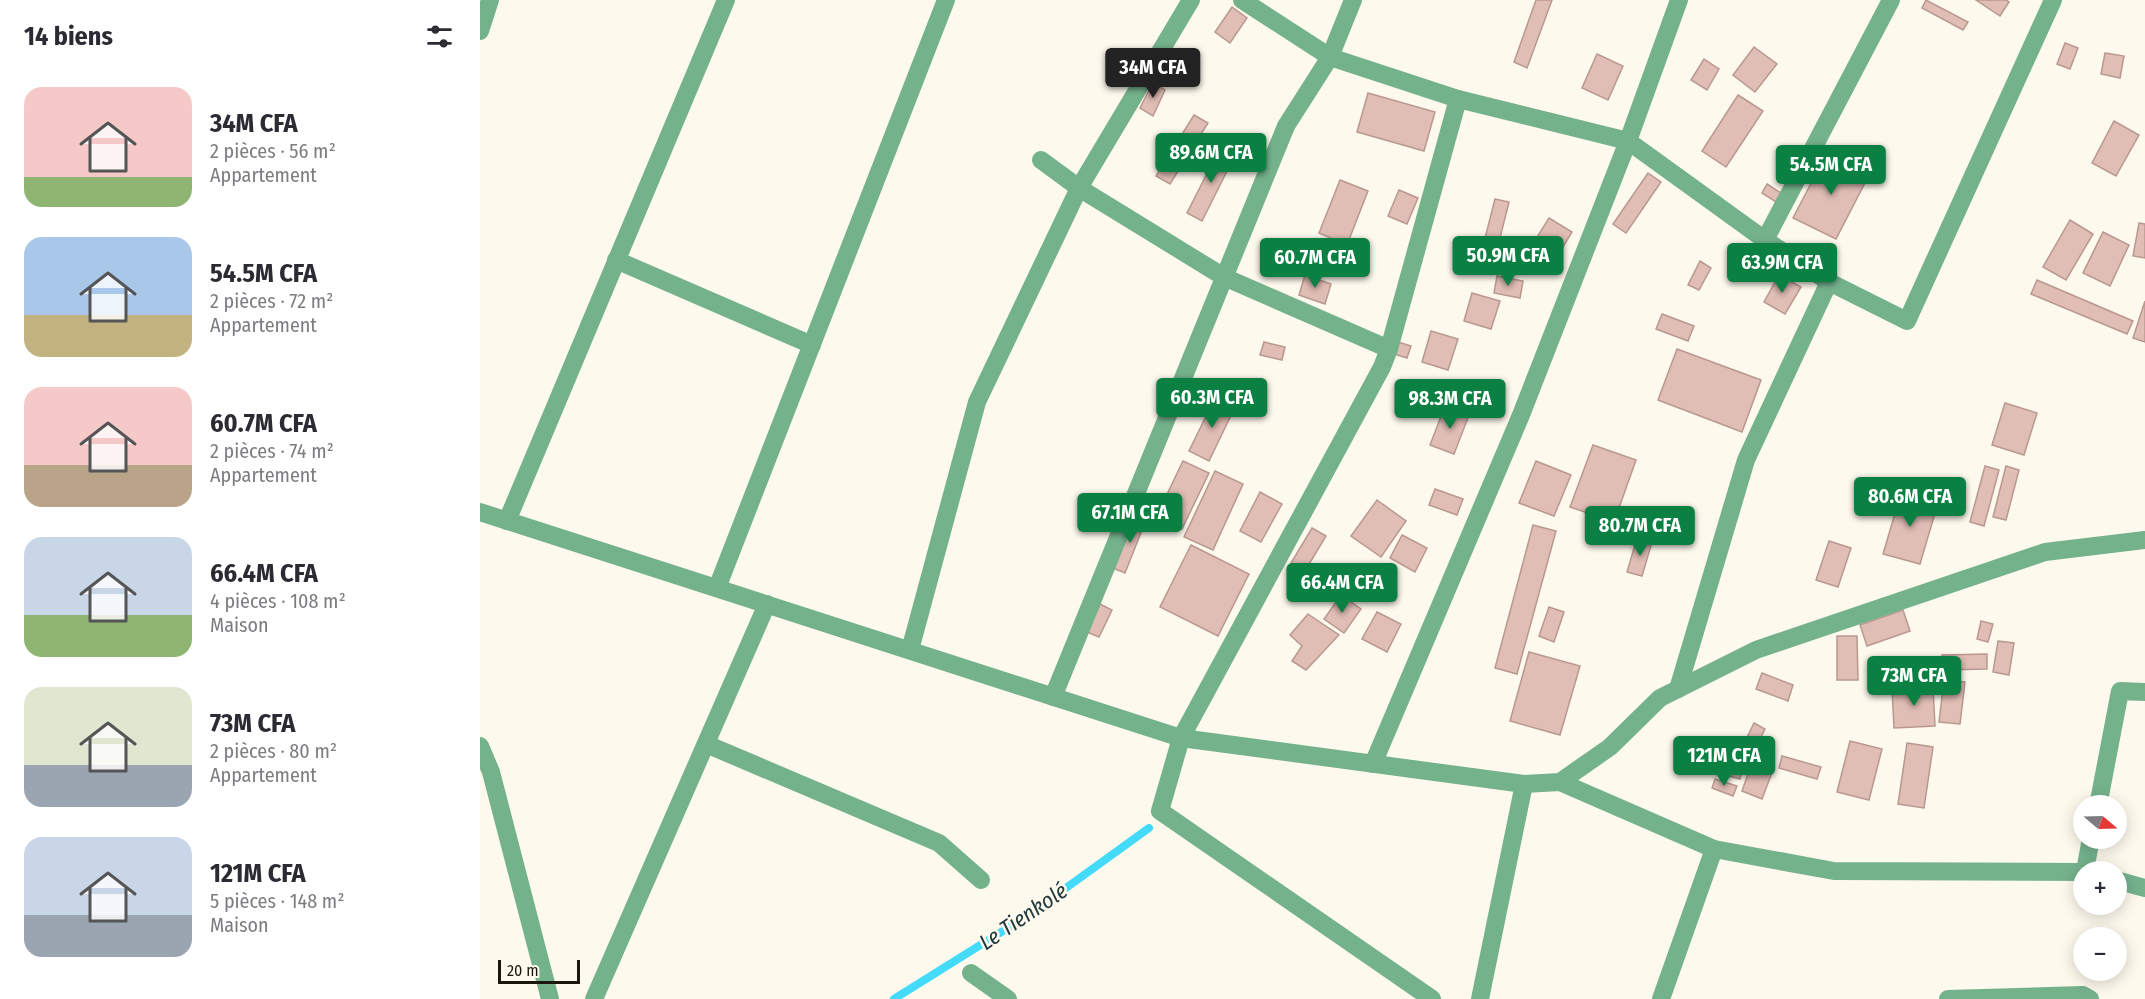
<!DOCTYPE html>
<html lang="fr">
<head>
<meta charset="utf-8">
<style>
	body { margin:0; font-family:"Fira Sans Condensed",sans-serif; background:#f7f7f7; color:#2b2b33; height:100vh; display:flex; flex-direction:column; font-size:22px; white-space:nowrap }
	* { box-sizing:border-box; margin:0 }
	p { font-size:20px; color:#7c7c81 }
	.icon { flex:none; width:33px; height:33px; fill:none; stroke:currentColor; stroke-width:2; stroke-linecap:round; stroke-linejoin:round }
	.map { position:relative; flex:1; overflow:hidden }
	.drawer { display:flex; flex-direction:column; background:#fff; width:480px }
	.drawer>* { flex:none }
	.needle { width:39px; rotate:109deg }
	.controls { position:absolute; left:1593px; top:795px; display:grid; gap:12px }
	.controls a { display:grid; place-items:center; width:54px; height:54px; border-radius:50%; background:#fff; box-shadow:0 3px 15px #0003; font-size:30px }
	.scale { position:absolute; left:18px; bottom:15px; width:82px; box-sizing:border-box; padding-left:6px; border:3px solid #1c170d; border-top:0; font-size:16px; line-height:21px; white-space:nowrap; color:#1c170d; -webkit-text-stroke:4px #fef9ed; paint-order:stroke }
	.price { position:absolute; translate:-50% -51px; padding:0 14px; border-radius:6px; background:#0b8043; color:#fff; font-size:20px; line-height:39px; filter:drop-shadow(0 2px 3px #0008) }
	.price::after { content:''; position:absolute; left:50%; top:36px; width:18px; height:14px; margin-left:-9px; background:inherit; clip-path:polygon(0 0,100% 0,50% 100%) }
	.price.on { background:#222; color:#fff }
	ul { padding:0; list-style:none }
	li { display:flex; align-items:center; gap:18px; height:150px; padding:0 24px }
	li span { display:grid; place-items:center; flex:none; width:168px; height:120px; border-radius:18px; color:#555 }
	li>.icon { margin-inline-start:auto }
	span .icon { width:72px; height:72px; fill:#fffc; stroke-width:1 }
	li b { font-size:26px }
	h2 { display:flex; justify-content:space-between; align-items:center; height:72px; padding:0 24px; font-size:26px }
	main { display:flex; flex:1; min-height:0 }
	.map>svg:first-child { display:block }
	.lines { fill:none; stroke-linecap:round; stroke-linejoin:round }
	.stream { stroke:#44daf9; stroke-width:8 }
	.building { fill:#e0bdb5; stroke:#b99890; stroke-width:1.5 }
	.street { stroke:#74b28c; stroke-width:18 }
	.labels { text-anchor:middle; stroke-width:5; stroke-linejoin:round; paint-order:stroke }
	.water-label { font-size:22px; font-style:italic; fill:#213a40; stroke:#fef9ed }
</style>
</head>
<body>
<main>
<section class="drawer">
<h2>14 biens<svg class="icon" aria-label="filters" viewBox="0 0 24 24"><path d="M4 7h16M4 17h16"/><circle cx="9" cy="7" r="2"/><circle cx="15" cy="17" r="2"/></svg></h2>
<ul>
<li><span style="background:linear-gradient(#f6c9c9 75%,#8fb573 0)"><svg class="icon" aria-label="home" viewBox="0 0 24 24"><path d="M3 11l9-7 9 7M6 9v11h12V9"/></svg></span><div><b>34M CFA</b><p>2 pièces · 56 m²</p><p>Appartement</p></div></li>
<li><span style="background:linear-gradient(#a9c7e8 65%,#c2b280 0)"><svg class="icon" aria-label="home" viewBox="0 0 24 24"><path d="M3 11l9-7 9 7M6 9v11h12V9"/></svg></span><div><b>54.5M CFA</b><p>2 pièces · 72 m²</p><p>Appartement</p></div></li>
<li><span style="background:linear-gradient(#f6c9c9 65%,#b9a48a 0)"><svg class="icon" aria-label="home" viewBox="0 0 24 24"><path d="M3 11l9-7 9 7M6 9v11h12V9"/></svg></span><div><b>60.7M CFA</b><p>2 pièces · 74 m²</p><p>Appartement</p></div></li>
<li><span style="background:linear-gradient(#c9d6e8 65%,#8fb573 0)"><svg class="icon" aria-label="home" viewBox="0 0 24 24"><path d="M3 11l9-7 9 7M6 9v11h12V9"/></svg></span><div><b>66.4M CFA</b><p>4 pièces · 108 m²</p><p>Maison</p></div></li>
<li><span style="background:linear-gradient(#dfe7d0 65%,#9aa5b1 0)"><svg class="icon" aria-label="home" viewBox="0 0 24 24"><path d="M3 11l9-7 9 7M6 9v11h12V9"/></svg></span><div><b>73M CFA</b><p>2 pièces · 80 m²</p><p>Appartement</p></div></li>
<li><span style="background:linear-gradient(#c9d6e8 65%,#9aa5b1 0)"><svg class="icon" aria-label="home" viewBox="0 0 24 24"><path d="M3 11l9-7 9 7M6 9v11h12V9"/></svg></span><div><b>121M CFA</b><p>5 pièces · 148 m²</p><p>Maison</p></div></li>
</ul>
</section>
<div class="map">
<svg width="1665" height="999" viewBox="0 0 1665 999">
	<rect width="100%" height="100%" fill="#fef9ed"/>
	<g class="lines">
		<polyline class="stream" points="414,999 550,914 669,828"/>
	</g>
	<g class="building">
		<polygon points="1056,0 1072,0 1047,68 1034,62"/>
		<polygon points="1446,0 1488,22 1483,30 1442,8"/>
		<polygon points="1496,0 1526,0 1529,2 1520,16"/>
		<polygon points="752,7 767,18 750,43 735,32"/>
		<polygon points="1585,43 1598,48 1590,69 1577,64"/>
		<polygon points="1274,47 1297,64 1275,92 1253,75"/>
		<polygon points="1625,53 1644,56 1640,78 1621,74"/>
		<polygon points="1117,54 1143,66 1128,100 1102,88"/>
		<polygon points="1224,59 1239,69 1227,90 1211,80"/>
		<polygon points="673,82 685,90 673,116 660,108"/>
		<polygon points="888,93 955,112 944,151 877,132"/>
		<polygon points="1258,95 1283,111 1246,167 1222,151"/>
		<polygon points="714,115 728,123 690,184 676,176"/>
		<polygon points="1634,121 1659,135 1636,176 1612,163"/>
		<polygon points="740,148 755,155 722,221 707,213"/>
		<polygon points="1347,153 1389,175 1356,239 1313,218"/>
		<polygon points="1168,173 1181,182 1146,233 1133,224"/>
		<polygon points="860,180 888,191 867,245 839,233"/>
		<polygon points="1287,184 1301,193 1296,202 1282,193"/>
		<polygon points="919,190 938,198 927,224 908,216"/>
		<polygon points="1015,199 1029,202 1015,258 1001,254"/>
		<polygon points="1069,218 1092,232 1077,257 1054,242"/>
		<polygon points="1590,220 1613,234 1586,280 1563,267"/>
		<polygon points="1659,223 1665,224 1665,258 1653,256"/>
		<polygon points="1623,232 1649,245 1630,286 1603,273"/>
		<polygon points="1220,261 1231,268 1219,290 1208,285"/>
		<polygon points="825,275 851,284 845,304 819,295"/>
		<polygon points="1299,275 1321,287 1305,314 1284,302"/>
		<polygon points="1017,276 1043,281 1040,298 1014,293"/>
		<polygon points="1557,280 1653,321 1647,334 1551,294"/>
		<polygon points="992,293 1020,301 1011,329 984,321"/>
		<polygon points="1665,301 1665,342 1653,338"/>
		<polygon points="1182,314 1214,326 1208,341 1176,329"/>
		<polygon points="951,331 978,339 968,370 942,362"/>
		<polygon points="784,342 805,347 802,360 780,355"/>
		<polygon points="918,342 931,346 927,358 914,354"/>
		<polygon points="1197,349 1281,380 1262,432 1178,400"/>
		<polygon points="1001,393 1024,400 1020,417 996,410"/>
		<polygon points="735,398 755,407 729,461 709,451"/>
		<polygon points="1525,403 1557,413 1544,455 1512,445"/>
		<polygon points="965,406 989,415 974,454 950,445"/>
		<polygon points="1113,445 1156,460 1134,522 1090,507"/>
		<polygon points="703,461 729,473 702,529 676,517"/>
		<polygon points="1056,461 1091,475 1074,516 1039,503"/>
		<polygon points="1505,466 1519,470 1504,526 1490,522"/>
		<polygon points="1526,466 1539,470 1526,520 1513,517"/>
		<polygon points="735,471 763,484 733,550 704,537"/>
		<polygon points="955,489 983,499 977,515 949,505"/>
		<polygon points="780,492 802,504 781,542 760,531"/>
		<polygon points="1421,493 1458,503 1440,564 1403,554"/>
		<polygon points="897,500 926,521 901,557 871,536"/>
		<polygon points="655,515 666,520 645,573 633,568"/>
		<polygon points="1053,525 1076,531 1037,674 1015,668"/>
		<polygon points="832,528 846,536 822,576 808,568"/>
		<polygon points="922,535 947,548 935,572 910,558"/>
		<polygon points="1157,538 1172,542 1162,576 1147,572"/>
		<polygon points="1349,541 1371,548 1358,587 1336,580"/>
		<polygon points="711,545 769,574 738,636 680,607"/>
		<polygon points="861,595 881,609 864,633 844,619"/>
		<polygon points="620,604 632,610 619,637 607,632"/>
		<polygon points="1069,607 1084,612 1074,642 1059,636"/>
		<polygon points="1423,610 1430,631 1387,646 1380,625"/>
		<polygon points="897,612 921,624 907,652 882,639"/>
		<polygon points="828,614 859,635 826,670 812,661 822,646 810,635"/>
		<polygon points="1501,621 1513,624 1508,642 1497,639"/>
		<polygon points="1357,636 1377,636 1378,680 1357,680"/>
		<polygon points="1518,641 1534,643 1529,675 1513,672"/>
		<polygon points="1049,652 1100,666 1080,735 1030,721"/>
		<polygon points="1507,654 1507,669 1463,670 1462,655"/>
		<polygon points="1415,658 1455,661 1454,681 1414,678"/>
		<polygon points="1282,673 1313,685 1308,701 1276,689"/>
		<polygon points="1464,680 1485,682 1480,724 1459,722"/>
		<polygon points="1453,686 1455,726 1414,728 1412,688"/>
		<polygon points="1274,723 1285,729 1270,760 1259,754"/>
		<polygon points="1370,741 1402,749 1389,800 1357,792"/>
		<polygon points="1427,743 1453,747 1444,808 1418,804"/>
		<polygon points="1302,756 1341,767 1337,779 1299,768"/>
		<polygon points="1244,760 1263,765 1260,779 1241,774"/>
		<polygon points="1272,762 1293,770 1282,799 1262,791"/>
		<polygon points="1235,779 1257,786 1253,796 1232,788"/>
	</g>
	<g class="lines">
		<g class="street">
			<polyline points="762,0 850,57 978,99 1148,141 1285,240 1349,282 1427,321 1573,0"/>
			<polyline points="0,31 10,0"/>
			<polyline points="561,160 599,188 744,277 909,349"/>
			<polyline points="1285,240 1411,0"/>
			<polyline points="136,260 332,345"/>
			<polyline points="0,512 701,738 1044,784 1080,782 1130,747 1180,698 1276,650 1565,552 1665,540"/>
			<polyline points="27,521 246,0"/>
			<polyline points="237,588 466,0"/>
			<polyline points="430,650 497,402 599,188 711,0"/>
			<polyline points="1198,689 1266,460 1349,282"/>
			<polyline points="573,697 806,126 850,57 873,0"/>
			<polyline points="226,744 459,843 501,880"/>
			<polyline points="0,746 11,772 70,999"/>
			<polyline points="893,764 1041,415 1148,141 1199,0"/>
			<polyline points="1080,782 1234,849 1354,871 1606,872"/>
			<polyline points="1618,806 1640,691 1665,692"/>
			<polyline points="1605,871 1611,838"/>
			<polyline points="1636,880 1665,888"/>
			<polyline points="491,973 528,999"/>
			<polyline points="114,999 287,604"/>
			<polyline points="952,999 680,811 701,738 902,367 909,349 978,99"/>
			<polyline points="1000,999 1044,784"/>
			<polyline points="1181,999 1234,849"/>
			<polyline points="1468,999 1603,995 1610,999"/>
		</g>
	</g>
	<g class="labels">
		<g class="water-label">
			<text transform="translate(543 916) rotate(-34)" y="8">Le Tienkolé</text>
		</g>
	</g>
</svg>
<div class="controls">
<a><svg class="needle" viewBox="-14 -14 28 28"><path d="M0-13l5 13h-10z" fill="#e53935"/><path d="M0 13l5-13h-10z" fill="#7c7c81"/></svg></a>
<a>+</a>
<a>−</a>
</div>
<div class="scale">20 m</div>
<b class="price on" style="left:673px;top:99px">34M CFA</b>
<b class="price" style="left:731px;top:184px">89.6M CFA</b>
<b class="price" style="left:1351px;top:196px">54.5M CFA</b>
<b class="price" style="left:1028px;top:287px">50.9M CFA</b>
<b class="price" style="left:835px;top:289px">60.7M CFA</b>
<b class="price" style="left:1302px;top:294px">63.9M CFA</b>
<b class="price" style="left:732px;top:429px">60.3M CFA</b>
<b class="price" style="left:970px;top:430px">98.3M CFA</b>
<b class="price" style="left:1430px;top:528px">80.6M CFA</b>
<b class="price" style="left:650px;top:544px">67.1M CFA</b>
<b class="price" style="left:1160px;top:557px">80.7M CFA</b>
<b class="price" style="left:862px;top:614px">66.4M CFA</b>
<b class="price" style="left:1434px;top:707px">73M CFA</b>
<b class="price" style="left:1244px;top:787px">121M CFA</b>
</div>
</main>
</body>
</html>
